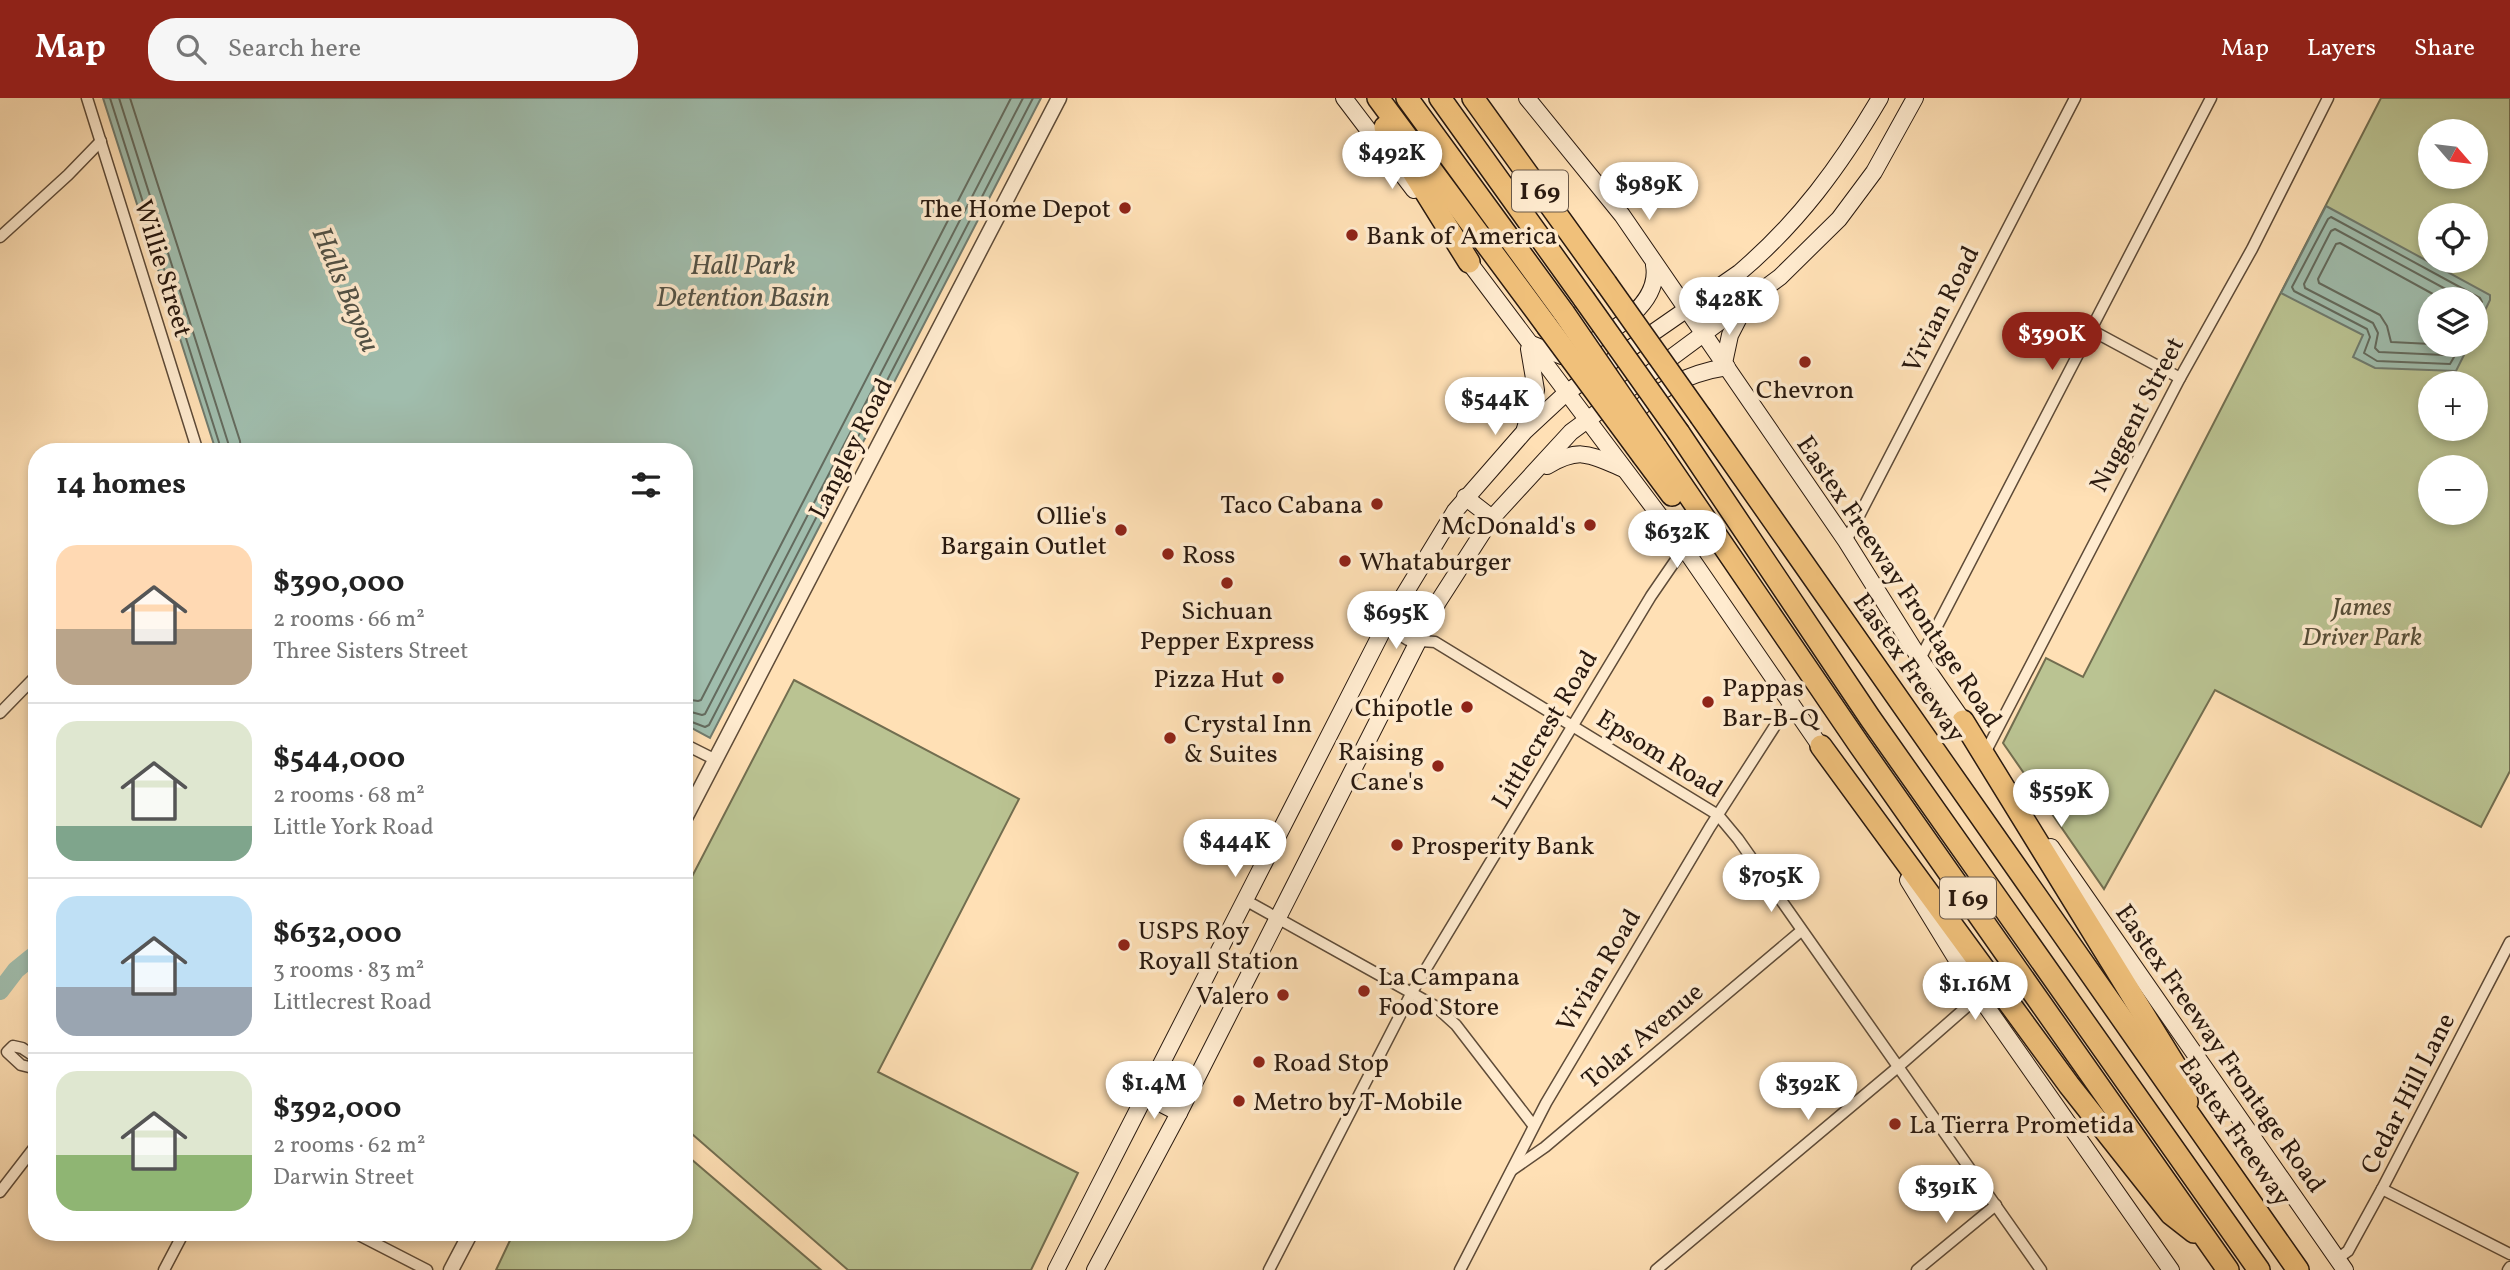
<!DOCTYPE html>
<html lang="en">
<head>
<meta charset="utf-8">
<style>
	body { margin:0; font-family:Vollkorn,serif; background:#f6f6f6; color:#222; height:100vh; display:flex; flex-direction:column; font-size:26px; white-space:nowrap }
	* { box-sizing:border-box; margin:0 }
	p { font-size:23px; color:#767676 }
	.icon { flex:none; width:38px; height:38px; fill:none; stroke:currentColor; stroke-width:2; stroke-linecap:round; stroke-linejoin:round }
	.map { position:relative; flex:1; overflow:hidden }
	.sheet { position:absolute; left:28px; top:345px; width:665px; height:798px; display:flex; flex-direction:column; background:#fff; border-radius:28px; box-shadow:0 4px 10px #0003 }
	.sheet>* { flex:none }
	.needle { width:46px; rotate:118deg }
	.buttons { position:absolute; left:2418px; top:21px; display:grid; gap:14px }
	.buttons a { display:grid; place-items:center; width:70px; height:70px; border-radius:50%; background:#fff; box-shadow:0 4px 10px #0003; font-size:35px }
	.price { position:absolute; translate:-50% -60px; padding:0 16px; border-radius:24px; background:#fff; color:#222; font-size:23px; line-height:46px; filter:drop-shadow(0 2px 4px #0008) }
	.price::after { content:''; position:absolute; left:50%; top:42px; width:21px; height:16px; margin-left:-10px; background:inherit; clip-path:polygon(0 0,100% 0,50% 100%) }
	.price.active { background:#8f2418; color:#fff }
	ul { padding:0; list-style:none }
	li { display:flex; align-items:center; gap:21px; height:175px; padding:0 28px }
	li+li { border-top:2px solid #e0e0e0 }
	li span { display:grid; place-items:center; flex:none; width:196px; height:140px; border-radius:21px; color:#555 }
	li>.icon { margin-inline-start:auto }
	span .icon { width:84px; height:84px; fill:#fffc; stroke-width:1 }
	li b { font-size:30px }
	h2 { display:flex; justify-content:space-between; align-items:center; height:84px; padding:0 28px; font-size:30px }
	header { display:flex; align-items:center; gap:42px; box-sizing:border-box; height:98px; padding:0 35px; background:#8f2418; color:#fff }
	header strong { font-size:33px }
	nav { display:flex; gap:38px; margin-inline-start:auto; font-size:24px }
	.search { width:490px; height:63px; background:#f6f6f6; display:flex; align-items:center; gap:18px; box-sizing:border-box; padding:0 24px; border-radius:28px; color:#767676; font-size:26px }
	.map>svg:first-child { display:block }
	.green { fill:#bac392; stroke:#726e50; stroke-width:2; fill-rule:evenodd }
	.water { fill:#a0bdad; stroke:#707b6e; stroke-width:2 }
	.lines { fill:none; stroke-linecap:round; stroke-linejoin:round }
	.shore { stroke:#646b5e; stroke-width:2 }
	.river { stroke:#a0bdad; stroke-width:18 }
	.minor-casing { stroke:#5e4b38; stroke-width:13 }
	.tertiary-casing { stroke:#5e4b38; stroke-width:17 }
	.secondary-casing { stroke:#29190f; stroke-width:18 }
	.motorway-casing { stroke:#29190f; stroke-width:24 }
	.minor { stroke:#ffebcf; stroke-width:10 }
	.tertiary { stroke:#ffebcf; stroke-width:14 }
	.secondary { stroke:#ffebcf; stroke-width:16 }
	.motorway { stroke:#f0c07a; stroke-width:21 }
	.motorway-bridge-casing { stroke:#29190f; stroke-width:24; stroke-linecap:butt }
	.motorway-bridge { stroke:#f0c07a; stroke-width:21 }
	.poi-dot { fill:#8f2418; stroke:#ffebcf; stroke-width:2.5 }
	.labels { text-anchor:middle; stroke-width:7; stroke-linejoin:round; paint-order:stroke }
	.shield { fill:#ffebcf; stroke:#695849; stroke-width:2 }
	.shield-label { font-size:24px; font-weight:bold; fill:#29190f }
	.poi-label { font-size:26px; fill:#29190f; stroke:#ffebcf; text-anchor:start }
	.street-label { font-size:26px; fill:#29190f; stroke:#ffebcf }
	.park-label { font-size:26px; font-style:italic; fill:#544c36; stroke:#ffebcf }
	.water-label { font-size:28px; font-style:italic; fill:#535246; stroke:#ffebcf }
</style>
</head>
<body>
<header>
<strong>Map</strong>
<div class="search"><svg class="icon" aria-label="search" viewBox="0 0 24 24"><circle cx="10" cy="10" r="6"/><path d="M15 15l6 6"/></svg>Search here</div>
<nav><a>Map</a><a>Layers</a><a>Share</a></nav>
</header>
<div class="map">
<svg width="2510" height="1172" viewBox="0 0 2510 1172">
	<rect width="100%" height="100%" fill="#ffe0b5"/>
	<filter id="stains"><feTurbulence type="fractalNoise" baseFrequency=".00286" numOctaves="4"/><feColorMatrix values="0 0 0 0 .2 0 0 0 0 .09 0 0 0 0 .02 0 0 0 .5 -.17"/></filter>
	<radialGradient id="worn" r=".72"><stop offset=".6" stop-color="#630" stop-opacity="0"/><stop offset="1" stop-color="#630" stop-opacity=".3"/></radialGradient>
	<g class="green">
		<path d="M2381 0H2510V673L2481 729 2215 592 2104 791 2003 645 2046 560 2083 579ZM2431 33H2476V79H2431ZM2431 117H2476V163H2431ZM2431 201H2476V247H2431ZM2431 285H2476V331H2431ZM2431 369H2476V415H2431Z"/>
		<polygon points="794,582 1019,701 878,974 1078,1075 1031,1172 848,1172 684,1029 684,794"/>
		<polygon points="684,1055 821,1172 496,1172 514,1134 684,1134"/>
	</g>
	<g class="water">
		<polygon points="103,0 1041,0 710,640 684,626 684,354 216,353"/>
		<polygon points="2326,108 2490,197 2490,202 2476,231 2476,201 2431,201 2431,247 2469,247 2456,273 2375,270 2353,259 2363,237 2281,195"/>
	</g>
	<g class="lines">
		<g class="shore">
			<polyline points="110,0 222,354"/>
			<polyline points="119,0 231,354"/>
			<polyline points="130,0 240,343 241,354"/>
			<polyline points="2431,246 2391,244 2387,228 2380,217 2319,185 2318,181 2336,146 2340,145 2442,201"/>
			<polyline points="2451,247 2444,257 2379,254 2375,250 2378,235 2373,225 2305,190 2304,186 2331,133 2335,131 2464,201"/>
			<polyline points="2461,247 2450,266 2377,263 2364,255 2370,239 2367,231 2294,193 2292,189 2328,121 2331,119 2480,200 2482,204 2476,215"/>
			<polyline points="684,601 698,603 701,602 1011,0"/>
			<polyline points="684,612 702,617 705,616 1023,0"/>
			<polyline points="684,621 705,629 709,627 1033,0"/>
		</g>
		<polyline class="river" points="0,893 16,872 37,855"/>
		<defs>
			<g id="minor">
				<polyline points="87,0 198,354"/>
				<polyline points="0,139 68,77 101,43"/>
				<polyline points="2091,232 2180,280"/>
				<polyline points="1846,443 2075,0"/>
				<polyline points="1385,528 1408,542 1435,544 1718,717 1738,741 2041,1172"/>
				<polyline points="1920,561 2211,0"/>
				<polyline points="0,615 37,577"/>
				<polyline points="684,646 716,662"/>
				<polyline points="1985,655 2180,280 2252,151 2328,0"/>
				<polyline points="1245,802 1435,908 1456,927 1533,1027"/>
				<polyline points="37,960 22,950 13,948 7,954 21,967 37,971"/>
				<polyline points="1512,1072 1545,1049 1801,833"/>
				<polyline points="2382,1091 2510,1156"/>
				<polyline points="0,1094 37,1046"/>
				<polyline points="353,1134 427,1172"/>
				<polyline points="2337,1161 2348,1153 2382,1091 2510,844"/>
				<polyline points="164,1172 184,1134"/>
				<polyline points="1269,1172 1412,894 1651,498 1684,450"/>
				<polyline points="1460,1172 1546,1005 1710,729 1791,603"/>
				<polyline points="1656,1172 1898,969 1979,898"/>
				<polyline points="1917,1172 1996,1107"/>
				<polyline points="2508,1172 2510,1169"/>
			</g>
			<g id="tertiary">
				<polyline points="684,722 1059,0"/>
				<polyline points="451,1172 471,1134"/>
			</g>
			<g id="secondary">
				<polyline points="1344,0 1414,92"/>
				<polyline points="1527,0 1622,117 1846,443 1920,561 1968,630"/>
				<polyline points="1462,155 1684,450 1827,658"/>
				<path d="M1531 246 1562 258C1597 243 1662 211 1654 167"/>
				<polyline points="1724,265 1730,237 1745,208"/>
				<path d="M1627 323C1654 292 1688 275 1727 269"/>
				<polyline points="1525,331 1536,292 1529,251"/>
				<path d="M1547 368C1581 348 1590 357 1624 371"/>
				<polyline points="1465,399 1492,420"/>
				<polyline points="2051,749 2345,1172"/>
				<polyline points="1908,782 1979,898 2171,1172"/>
				<polyline points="1146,998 1179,1015"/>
				<path d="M1056 1172 1385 528 1455 413 1524 334 1566 295 1739 175C1799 124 1840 68 1880 0"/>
				<polyline points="1095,1172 1179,1015 1438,504 1492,420 1571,334 1780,179 1839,121 1874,74 1915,0"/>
			</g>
			<g id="motorway">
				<polyline points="1378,0 1547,228"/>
				<polyline points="1407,0 1564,215"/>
				<polyline points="1440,0 1584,201"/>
				<polyline points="1473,0 1606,185"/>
				<polyline points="1385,29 1469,164"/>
				<polyline points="1701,319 2298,1172"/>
				<polyline points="1679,335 1870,620 2259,1172"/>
				<polyline points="1656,349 1860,648 2228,1172"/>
				<polyline points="1643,358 1672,397"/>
				<polyline points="1963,623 2181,977 2187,1004"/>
				<polyline points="1821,648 2069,987 2171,1116 2194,1134"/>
			</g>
		</defs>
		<use href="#minor" class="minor-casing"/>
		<use href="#tertiary" class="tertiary-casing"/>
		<use href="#secondary" class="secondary-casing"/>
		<use href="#motorway" class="motorway-casing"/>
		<use href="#minor" class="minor"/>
		<use href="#tertiary" class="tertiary"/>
		<use href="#secondary" class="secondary"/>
		<use href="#motorway" class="motorway"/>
		<defs>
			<g id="motorway-bridge">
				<polyline points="1606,185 1701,319"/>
				<polyline points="1584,201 1679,335"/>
				<polyline points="1564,215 1656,349"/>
				<polyline points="1547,228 1643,358"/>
			</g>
		</defs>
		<use href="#motorway-bridge" class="motorway-bridge-casing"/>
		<use href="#motorway-bridge" class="motorway-bridge"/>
	</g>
	<g class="poi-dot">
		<circle cx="1125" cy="110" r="7"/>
		<circle cx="1352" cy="137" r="7"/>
		<circle cx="1805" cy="264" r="7"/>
		<circle cx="1377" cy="406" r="7"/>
		<circle cx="1590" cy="427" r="7"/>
		<circle cx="1121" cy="432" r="7"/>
		<circle cx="1168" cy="456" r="7"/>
		<circle cx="1345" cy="463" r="7"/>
		<circle cx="1227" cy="485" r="7"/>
		<circle cx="1278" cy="580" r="7"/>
		<circle cx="1708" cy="604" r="7"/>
		<circle cx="1467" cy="609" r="7"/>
		<circle cx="1170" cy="640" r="7"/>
		<circle cx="1438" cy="668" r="7"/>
		<circle cx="1397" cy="747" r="7"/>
		<circle cx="1124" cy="847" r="7"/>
		<circle cx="1364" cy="893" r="7"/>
		<circle cx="1283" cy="897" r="7"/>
		<circle cx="1259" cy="964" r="7"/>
		<circle cx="1239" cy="1003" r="7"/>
		<circle cx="1895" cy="1026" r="7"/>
	</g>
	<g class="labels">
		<g class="shield">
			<rect x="1512" y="72.5" width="56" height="41" rx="5"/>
			<rect x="1940" y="779.5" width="56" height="41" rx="5"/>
		</g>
		<g class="shield-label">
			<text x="1540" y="101">I 69</text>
			<text x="1968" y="808">I 69</text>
		</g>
		<g class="poi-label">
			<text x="1111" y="119" text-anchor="end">The Home Depot</text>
			<text x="1366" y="146">Bank of America</text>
			<text x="1805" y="300" text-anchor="middle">Chevron</text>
			<text x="1363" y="415" text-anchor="end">Taco Cabana</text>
			<text x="1107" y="426" text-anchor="end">Ollie's<tspan x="1107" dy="30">Bargain Outlet</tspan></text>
			<text x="1576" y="436" text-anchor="end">McDonald's</text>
			<text x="1182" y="465">Ross</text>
			<text x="1359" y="472">Whataburger</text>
			<text x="1227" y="521" text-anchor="middle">Sichuan<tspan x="1227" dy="30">Pepper Express</tspan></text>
			<text x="1264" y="589" text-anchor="end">Pizza Hut</text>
			<text x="1722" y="598">Pappas<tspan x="1722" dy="30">Bar-B-Q</tspan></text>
			<text x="1453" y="618" text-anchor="end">Chipotle</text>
			<text x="1184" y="634">Crystal Inn<tspan x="1184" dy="30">&amp; Suites</tspan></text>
			<text x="1424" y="662" text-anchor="end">Raising<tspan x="1424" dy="30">Cane's</tspan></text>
			<text x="1411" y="756">Prosperity Bank</text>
			<text x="1138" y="841">USPS Roy<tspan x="1138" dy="30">Royall Station</tspan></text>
			<text x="1378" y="887">La Campana<tspan x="1378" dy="30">Food Store</tspan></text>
			<text x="1269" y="906" text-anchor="end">Valero</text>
			<text x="1273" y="973">Road Stop</text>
			<text x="1253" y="1012">Metro by T-Mobile</text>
			<text x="1909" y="1035">La Tierra Prometida</text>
		</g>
		<g class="street-label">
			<text transform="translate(164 170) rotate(73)" y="9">Willie Street</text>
			<text transform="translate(1940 211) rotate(-63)" y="9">Vivian Road</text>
			<text transform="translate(2136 316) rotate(-62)" y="9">Nuggent Street</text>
			<text transform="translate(850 350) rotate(-63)" y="9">Langley Road</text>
			<text transform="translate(1900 483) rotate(56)" y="9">Eastex Freeway Frontage Road</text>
			<text transform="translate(1910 569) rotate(55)" y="9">Eastex Freeway</text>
			<text transform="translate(1544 631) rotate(-59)" y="9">Littlecrest Road</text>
			<text transform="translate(1660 655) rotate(32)" y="9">Epsom Road</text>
			<text transform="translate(1598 872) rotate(-59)" y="9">Vivian Road</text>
			<text transform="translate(1642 937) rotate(-40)" y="9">Tolar Avenue</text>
			<text transform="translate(2221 950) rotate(55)" y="9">Eastex Freeway Frontage Road</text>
			<text transform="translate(2407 995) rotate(-63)" y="9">Cedar Hill Lane</text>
			<text transform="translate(2236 1033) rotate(55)" y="9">Eastex Freeway</text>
		</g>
		<g class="park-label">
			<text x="2362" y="517">James<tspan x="2362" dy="30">Driver Park</tspan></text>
		</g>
		<g class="water-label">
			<text x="743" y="176">Hall Park<tspan x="743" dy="32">Detention Basin</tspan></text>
			<text transform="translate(347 191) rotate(67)" y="10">Halls Bayou</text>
		</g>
	</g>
	<rect width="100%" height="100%" filter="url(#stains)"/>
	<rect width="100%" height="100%" fill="url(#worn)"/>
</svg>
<div class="buttons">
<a><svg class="needle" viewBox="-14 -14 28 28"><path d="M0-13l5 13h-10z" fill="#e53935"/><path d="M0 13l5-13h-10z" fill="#767676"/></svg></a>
<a><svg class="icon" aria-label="locate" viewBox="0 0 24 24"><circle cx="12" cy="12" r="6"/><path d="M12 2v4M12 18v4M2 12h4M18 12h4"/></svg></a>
<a><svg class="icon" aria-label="layers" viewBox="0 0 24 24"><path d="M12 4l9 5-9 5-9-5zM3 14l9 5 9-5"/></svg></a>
<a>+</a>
<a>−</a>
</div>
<b class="price" style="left:1392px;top:93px">$492K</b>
<b class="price" style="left:1649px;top:124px">$989K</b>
<b class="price" style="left:1729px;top:239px">$428K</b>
<b class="price active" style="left:2052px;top:274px">$390K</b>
<b class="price" style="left:1495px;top:339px">$544K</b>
<b class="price" style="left:1677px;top:472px">$632K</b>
<b class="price" style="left:1396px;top:553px">$695K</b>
<b class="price" style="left:2061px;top:731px">$559K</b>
<b class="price" style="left:1235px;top:781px">$444K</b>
<b class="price" style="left:1771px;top:816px">$705K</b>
<b class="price" style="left:1975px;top:924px">$1.16M</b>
<b class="price" style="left:1154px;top:1023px">$1.4M</b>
<b class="price" style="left:1808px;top:1024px">$392K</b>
<b class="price" style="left:1946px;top:1127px">$391K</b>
<section class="sheet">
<h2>14 homes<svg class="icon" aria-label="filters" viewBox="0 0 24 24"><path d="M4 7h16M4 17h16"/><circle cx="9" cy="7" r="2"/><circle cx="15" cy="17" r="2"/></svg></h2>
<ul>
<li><span style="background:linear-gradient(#ffd9b3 60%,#b9a48a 0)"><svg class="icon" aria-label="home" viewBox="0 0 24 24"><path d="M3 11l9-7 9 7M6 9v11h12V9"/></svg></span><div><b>$390,000</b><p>2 rooms · 66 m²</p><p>Three Sisters Street</p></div></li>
<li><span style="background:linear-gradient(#dfe7d0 75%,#7fa58c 0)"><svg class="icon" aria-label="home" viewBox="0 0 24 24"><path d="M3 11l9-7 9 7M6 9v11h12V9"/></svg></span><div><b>$544,000</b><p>2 rooms · 68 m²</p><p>Little York Road</p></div></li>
<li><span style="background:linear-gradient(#bfe0f5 65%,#9aa5b1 0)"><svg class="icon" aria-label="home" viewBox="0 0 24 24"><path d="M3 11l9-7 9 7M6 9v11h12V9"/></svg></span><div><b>$632,000</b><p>3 rooms · 83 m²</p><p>Littlecrest Road</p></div></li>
<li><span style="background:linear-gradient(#dfe7d0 60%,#8fb573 0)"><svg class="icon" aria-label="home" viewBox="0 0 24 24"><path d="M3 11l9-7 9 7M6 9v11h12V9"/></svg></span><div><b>$392,000</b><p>2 rooms · 62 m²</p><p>Darwin Street</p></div></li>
</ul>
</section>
</div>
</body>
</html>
